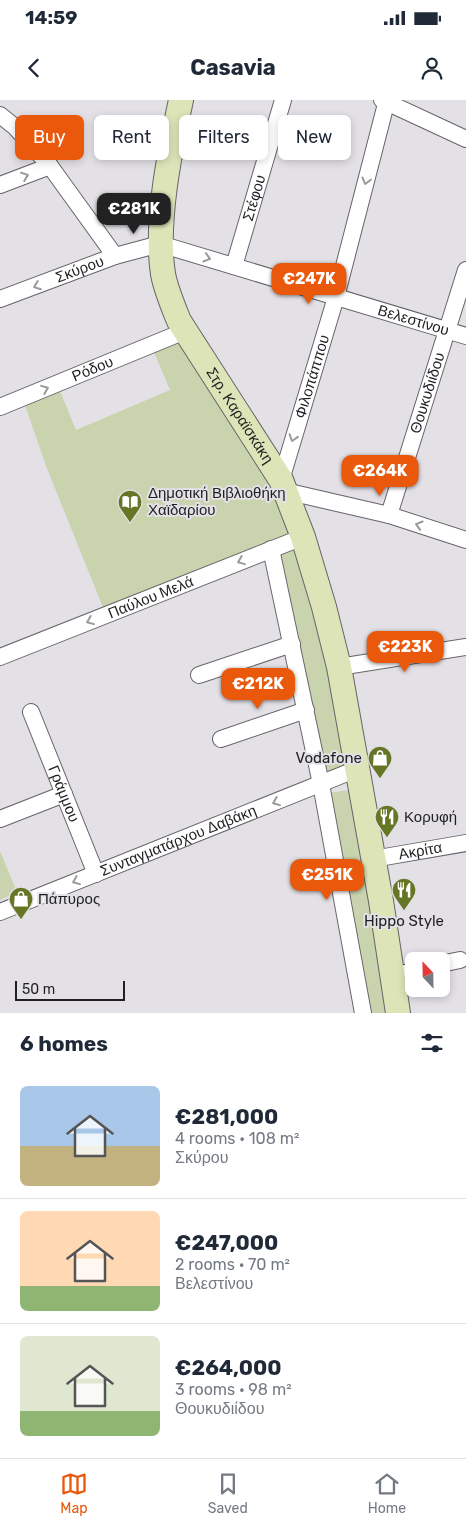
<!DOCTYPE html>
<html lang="en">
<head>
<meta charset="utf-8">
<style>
	body { margin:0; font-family:Rubik,sans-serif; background:#f6f6f7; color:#1f2937; height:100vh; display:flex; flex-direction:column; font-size:19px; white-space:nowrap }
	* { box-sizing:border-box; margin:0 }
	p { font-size:16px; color:#747a83 }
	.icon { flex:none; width:28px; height:28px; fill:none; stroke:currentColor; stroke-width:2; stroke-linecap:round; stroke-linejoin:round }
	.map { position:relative; height:913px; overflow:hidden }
	.panel { display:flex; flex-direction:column; background:#fff; flex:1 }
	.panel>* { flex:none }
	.banner { position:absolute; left:15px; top:15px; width:436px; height:45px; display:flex; gap:10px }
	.needle { width:32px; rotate:338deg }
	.controls { position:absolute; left:405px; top:852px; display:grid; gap:10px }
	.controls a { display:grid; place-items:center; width:45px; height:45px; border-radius:8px; background:#fff; box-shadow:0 2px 8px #0003; font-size:25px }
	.scale { position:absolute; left:15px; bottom:12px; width:110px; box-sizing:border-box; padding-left:5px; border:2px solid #201f21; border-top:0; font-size:14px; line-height:18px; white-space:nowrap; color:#201f21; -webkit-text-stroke:4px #e3e1e6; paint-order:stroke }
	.price { position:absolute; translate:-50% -42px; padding:0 11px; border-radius:10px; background:#ea580c; color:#fff; font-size:16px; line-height:32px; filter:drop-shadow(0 1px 2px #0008) }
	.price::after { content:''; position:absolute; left:50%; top:30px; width:15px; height:11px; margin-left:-8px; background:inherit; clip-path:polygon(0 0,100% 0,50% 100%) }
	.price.on { background:#222; color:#fff }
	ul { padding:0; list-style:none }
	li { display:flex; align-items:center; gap:15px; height:125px; padding:0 20px }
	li+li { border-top:1px solid #e0e1e3 }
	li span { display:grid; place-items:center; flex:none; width:140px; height:100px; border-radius:8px; color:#555 }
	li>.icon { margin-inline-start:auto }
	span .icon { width:60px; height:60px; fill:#fffc; stroke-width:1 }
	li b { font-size:21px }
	h2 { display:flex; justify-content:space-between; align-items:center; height:60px; padding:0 20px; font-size:21px }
	.tag { padding:0 18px; border-radius:8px; background:#fff; box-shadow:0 2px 8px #0003; font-size:18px; line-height:45px }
	.tag.on { background:#ea580c; color:#fff }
	.status { display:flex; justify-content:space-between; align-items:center; height:35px; padding:0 25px; background:#fff; direction:ltr }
	.status svg { height:14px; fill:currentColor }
	header { display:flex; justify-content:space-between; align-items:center; height:65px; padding:0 20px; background:#fff; font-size:22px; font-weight:700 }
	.menu { display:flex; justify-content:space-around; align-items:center; height:70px; border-top:1px solid #e0e1e3; background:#fff; font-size:14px; color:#747a83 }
	.menu a { display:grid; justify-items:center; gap:2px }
	.menu .on { color:#ea580c }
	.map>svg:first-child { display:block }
	.green { fill:#c9d3ae }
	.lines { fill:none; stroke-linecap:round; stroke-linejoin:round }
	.street-casing { stroke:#666469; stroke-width:18 }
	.secondary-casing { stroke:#666469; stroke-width:26 }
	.street { stroke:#fff; stroke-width:16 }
	.secondary { stroke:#dce4b8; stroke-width:24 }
	.oneway { stroke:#9b9a9b }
	.labels { text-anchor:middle; stroke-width:4; stroke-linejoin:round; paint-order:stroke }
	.street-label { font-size:15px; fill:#201f21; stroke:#e3e1e6 }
	.poi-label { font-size:15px; fill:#201f21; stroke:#e3e1e6; text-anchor:start }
</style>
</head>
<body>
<div class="status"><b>14:59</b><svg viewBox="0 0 49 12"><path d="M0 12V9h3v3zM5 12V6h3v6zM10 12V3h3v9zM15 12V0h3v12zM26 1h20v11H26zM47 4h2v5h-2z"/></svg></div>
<header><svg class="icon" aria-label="back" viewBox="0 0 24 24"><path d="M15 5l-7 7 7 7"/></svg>Casavia<svg class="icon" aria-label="person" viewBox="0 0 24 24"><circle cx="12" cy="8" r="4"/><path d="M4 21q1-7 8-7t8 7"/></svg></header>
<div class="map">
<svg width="466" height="913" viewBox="0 0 466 913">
	<rect width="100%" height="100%" fill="#e3e1e6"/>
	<g class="green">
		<polygon points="178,242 268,369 292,433 104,510 46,366 25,305 60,291 76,330 170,290 154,252"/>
		<polygon points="302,444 351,666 326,675 278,454"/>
		<polygon points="350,690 398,913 368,913 329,693"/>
		<polygon points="0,751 17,792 0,800"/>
	</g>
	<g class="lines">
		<defs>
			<g id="street">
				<polyline points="382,0 466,39"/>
				<polyline points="0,15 15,27 50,66 115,156"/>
				<polyline points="0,85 50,66"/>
				<path id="s1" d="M234 166 283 0"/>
				<path id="s2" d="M0 199 115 156 160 144 466 236"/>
				<path id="s3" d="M0 307 185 231"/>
				<path id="s4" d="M281 380 336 197 387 0"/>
				<polyline points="285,391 389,415 466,440"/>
				<path id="s5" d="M389 415 466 170"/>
				<polyline points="271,449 321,684 363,913"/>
				<path id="s6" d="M0 557 303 437"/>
				<polyline points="339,567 466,547"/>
				<polyline points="199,575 292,544"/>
				<path id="s7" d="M31 612 96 774"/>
				<polyline points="221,639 306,610"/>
				<polyline points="0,719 64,694"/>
				<path id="s8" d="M373 759 466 743"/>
				<path id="s9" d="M0 812 357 669"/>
				<polyline points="441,864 460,860"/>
				<polyline points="392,876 414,871"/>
			</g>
			<g id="secondary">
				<path id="s10" d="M181 0C170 51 155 122 163 174 166 190 173 206 179 221L281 380 303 437 324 507 339 567 381 801 398 913"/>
			</g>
		</defs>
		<use href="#street" class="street-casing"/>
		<use href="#secondary" class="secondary-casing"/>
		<use href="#street" class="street"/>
		<use href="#secondary" class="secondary"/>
	</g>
	<defs><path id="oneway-chevron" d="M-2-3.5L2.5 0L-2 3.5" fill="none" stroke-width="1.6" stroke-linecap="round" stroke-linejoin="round" transform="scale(1.25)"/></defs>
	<g class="oneway">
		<use href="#oneway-chevron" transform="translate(25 76) rotate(-21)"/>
		<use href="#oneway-chevron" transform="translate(366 81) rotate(105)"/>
		<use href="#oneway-chevron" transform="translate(207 158) rotate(17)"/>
		<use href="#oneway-chevron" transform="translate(37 186) rotate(159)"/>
		<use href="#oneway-chevron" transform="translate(45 289) rotate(-22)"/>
		<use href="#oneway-chevron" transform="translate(293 338) rotate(107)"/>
		<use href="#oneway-chevron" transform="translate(419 425) rotate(-163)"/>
		<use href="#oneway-chevron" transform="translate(241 461) rotate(158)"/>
		<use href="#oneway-chevron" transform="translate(90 521) rotate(158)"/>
		<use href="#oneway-chevron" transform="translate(276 702) rotate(158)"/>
		<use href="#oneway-chevron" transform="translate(76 781) rotate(158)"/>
	</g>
	<defs>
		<symbol id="library-pin" viewBox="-11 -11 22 30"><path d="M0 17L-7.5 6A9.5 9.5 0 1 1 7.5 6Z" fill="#657624" stroke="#e3e1e6"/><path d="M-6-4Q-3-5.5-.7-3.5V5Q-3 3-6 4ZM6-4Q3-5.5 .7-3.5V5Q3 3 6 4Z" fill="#fff"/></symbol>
		<symbol id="shop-pin" viewBox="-11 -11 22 30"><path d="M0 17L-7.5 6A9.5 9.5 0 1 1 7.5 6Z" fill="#657624" stroke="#e3e1e6"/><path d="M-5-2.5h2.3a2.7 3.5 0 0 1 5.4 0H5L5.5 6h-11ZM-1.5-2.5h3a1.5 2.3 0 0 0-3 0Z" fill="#fff"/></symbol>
		<symbol id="restaurant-pin" viewBox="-11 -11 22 30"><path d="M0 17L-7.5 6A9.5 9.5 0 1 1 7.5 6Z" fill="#657624" stroke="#e3e1e6"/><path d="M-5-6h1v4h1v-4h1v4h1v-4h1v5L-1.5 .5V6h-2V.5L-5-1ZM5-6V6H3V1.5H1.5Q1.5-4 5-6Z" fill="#fff"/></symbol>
	</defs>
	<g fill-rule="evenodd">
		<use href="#library-pin" x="116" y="388" width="28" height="38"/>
		<use href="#shop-pin" x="366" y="644" width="28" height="38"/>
		<use href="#restaurant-pin" x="373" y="703" width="28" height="38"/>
		<use href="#restaurant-pin" x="390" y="776" width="28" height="38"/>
		<use href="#shop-pin" x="7" y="785" width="28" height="38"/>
	</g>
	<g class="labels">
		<g class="street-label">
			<text dy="5" stroke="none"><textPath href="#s1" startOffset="71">Στέφου</textPath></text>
			<text dy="5" stroke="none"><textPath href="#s2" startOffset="85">Σκύρου</textPath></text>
			<text dy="5" stroke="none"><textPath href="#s2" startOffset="434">Βελεστίνου</textPath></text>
			<text dy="5" stroke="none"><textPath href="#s3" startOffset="100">Ρόδου</textPath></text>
			<text dy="5" stroke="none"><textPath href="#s4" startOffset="108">Φιλοπάππου</textPath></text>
			<text dy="5" stroke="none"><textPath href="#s5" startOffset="128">Θουκυδιίδου</textPath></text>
			<text dy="5" stroke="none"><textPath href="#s10" startOffset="338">Στρ. Καραϊσκάκη</textPath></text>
			<text dy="5" stroke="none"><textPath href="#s6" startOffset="162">Παύλου Μελά</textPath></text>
			<text dy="5" stroke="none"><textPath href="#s7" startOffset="88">Γράμμου</textPath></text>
			<text dy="5" stroke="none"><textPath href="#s9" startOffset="192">Συνταγματάρχου Δαβάκη</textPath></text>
			<text dy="5" stroke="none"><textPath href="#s8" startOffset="48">Ακρίτα</textPath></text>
		</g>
		<g class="poi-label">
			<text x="148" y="398">Δημοτική Βιβλιοθήκη<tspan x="148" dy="17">Χαϊδαρίου</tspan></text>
			<text x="362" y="663" text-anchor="end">Vodafone</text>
			<text x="404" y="722">Κορυφή</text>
			<text x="38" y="804">Πάπυρος</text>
			<text x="404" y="826" text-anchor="middle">Hippo Style</text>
		</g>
	</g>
</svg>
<div class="controls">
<a><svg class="needle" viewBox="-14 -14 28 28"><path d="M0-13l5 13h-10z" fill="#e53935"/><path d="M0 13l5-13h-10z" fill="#747a83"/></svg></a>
</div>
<div class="scale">50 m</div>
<b class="price on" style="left:134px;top:135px">€281K</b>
<b class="price" style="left:309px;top:205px">€247K</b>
<b class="price" style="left:380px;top:397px">€264K</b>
<b class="price" style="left:405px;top:573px">€223K</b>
<b class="price" style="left:258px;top:610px">€212K</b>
<b class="price" style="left:327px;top:801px">€251K</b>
<div class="banner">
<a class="tag on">Buy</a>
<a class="tag">Rent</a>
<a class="tag">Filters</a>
<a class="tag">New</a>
</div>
</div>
<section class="panel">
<h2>6 homes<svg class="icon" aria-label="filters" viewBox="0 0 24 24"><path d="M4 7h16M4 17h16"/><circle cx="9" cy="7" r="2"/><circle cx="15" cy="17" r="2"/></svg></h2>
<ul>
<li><span style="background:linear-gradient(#a9c7e8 60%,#c2b280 0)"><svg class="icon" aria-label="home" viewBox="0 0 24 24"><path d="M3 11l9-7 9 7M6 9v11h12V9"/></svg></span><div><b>€281,000</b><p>4 rooms · 108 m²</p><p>Σκύρου</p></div></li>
<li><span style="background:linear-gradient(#ffd9b3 75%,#8fb573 0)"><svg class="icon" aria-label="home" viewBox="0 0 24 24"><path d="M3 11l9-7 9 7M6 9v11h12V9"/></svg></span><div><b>€247,000</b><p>2 rooms · 70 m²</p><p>Βελεστίνου</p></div></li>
<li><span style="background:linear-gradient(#dfe7d0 75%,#8fb573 0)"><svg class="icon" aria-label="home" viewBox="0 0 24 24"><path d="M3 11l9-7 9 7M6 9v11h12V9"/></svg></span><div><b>€264,000</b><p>3 rooms · 98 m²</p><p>Θουκυδιίδου</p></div></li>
</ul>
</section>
<nav class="menu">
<a class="on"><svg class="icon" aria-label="map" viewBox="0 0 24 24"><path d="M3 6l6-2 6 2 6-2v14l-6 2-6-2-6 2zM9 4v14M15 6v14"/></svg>Map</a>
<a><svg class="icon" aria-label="saved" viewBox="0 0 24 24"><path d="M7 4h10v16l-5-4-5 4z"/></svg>Saved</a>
<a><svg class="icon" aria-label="home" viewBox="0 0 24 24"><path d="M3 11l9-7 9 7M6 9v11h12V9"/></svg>Home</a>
</nav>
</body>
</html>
